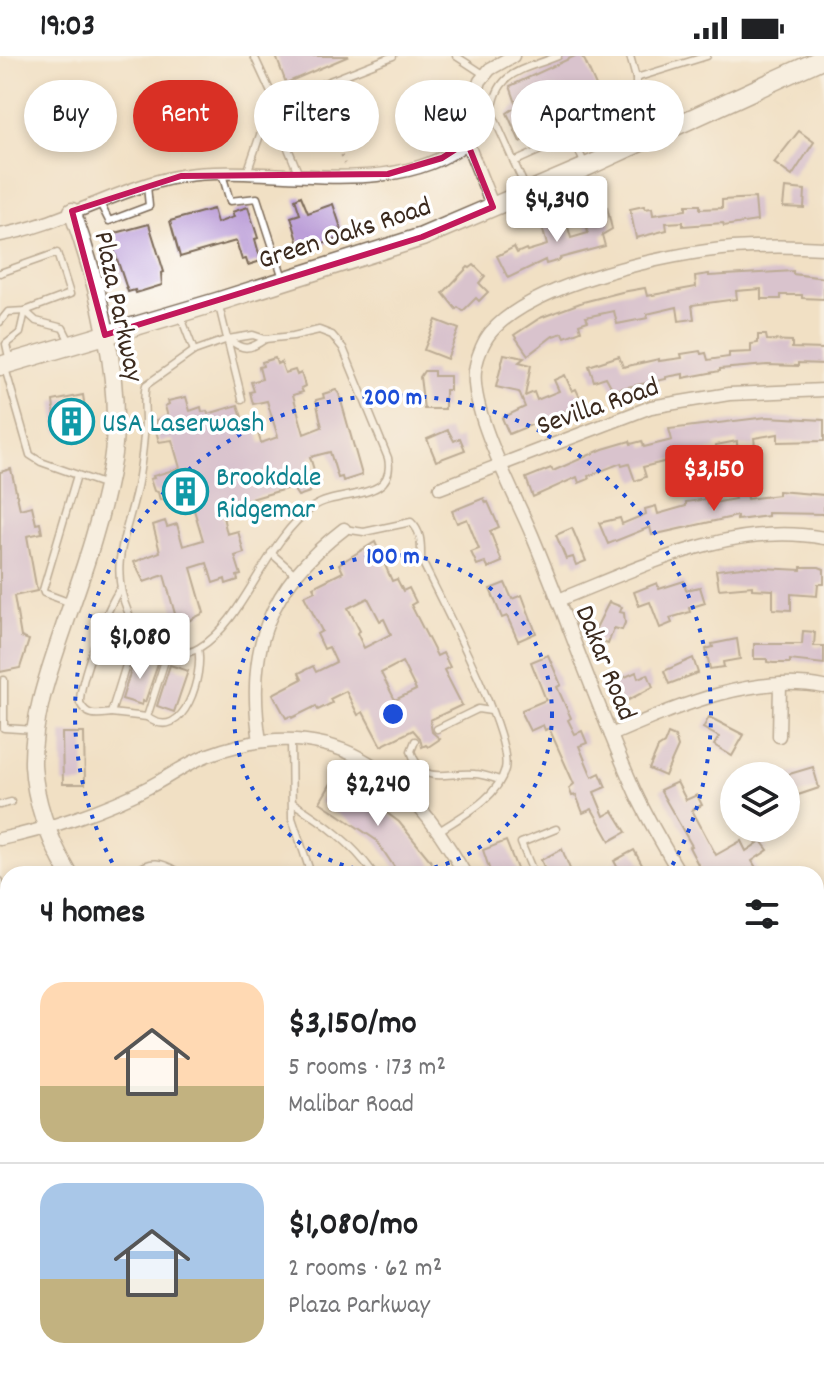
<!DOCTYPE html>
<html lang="en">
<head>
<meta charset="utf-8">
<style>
	body { margin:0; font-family:Dekko,sans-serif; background:#f2f2f2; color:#202124; height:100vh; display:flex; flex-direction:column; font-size:30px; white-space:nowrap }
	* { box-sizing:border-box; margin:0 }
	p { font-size:26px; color:#757577 }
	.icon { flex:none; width:44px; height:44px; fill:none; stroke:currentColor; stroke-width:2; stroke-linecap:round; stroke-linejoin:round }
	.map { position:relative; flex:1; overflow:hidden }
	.details { position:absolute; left:0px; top:810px; width:824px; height:512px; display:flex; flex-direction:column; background:#fff; border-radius:24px 24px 0 0; box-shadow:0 4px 12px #0003 }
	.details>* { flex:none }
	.top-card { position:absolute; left:24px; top:24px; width:776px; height:72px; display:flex; gap:16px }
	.buttons { position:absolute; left:720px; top:706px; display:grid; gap:16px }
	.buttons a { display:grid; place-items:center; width:80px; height:80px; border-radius:50%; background:#fff; box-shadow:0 4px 12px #0003; font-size:40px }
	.price { position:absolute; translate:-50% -68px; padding:0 18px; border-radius:8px; background:#fff; color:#222; font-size:26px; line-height:52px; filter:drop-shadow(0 2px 4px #0008) }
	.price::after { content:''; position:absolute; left:50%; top:48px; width:24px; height:18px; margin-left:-12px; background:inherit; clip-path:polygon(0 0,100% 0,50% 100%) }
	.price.on { background:#d93025; color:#fff }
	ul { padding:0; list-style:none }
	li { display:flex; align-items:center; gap:24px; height:200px; padding:0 40px }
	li+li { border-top:2px solid #e0e0e0 }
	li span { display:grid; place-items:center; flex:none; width:224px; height:160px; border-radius:24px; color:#555 }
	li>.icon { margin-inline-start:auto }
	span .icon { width:96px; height:96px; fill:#fffc; stroke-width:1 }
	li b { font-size:34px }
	h2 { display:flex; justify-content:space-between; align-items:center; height:96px; padding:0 40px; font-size:34px }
	.tag { padding:0 28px; border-radius:36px; background:#fff; box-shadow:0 4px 12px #0003; font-size:28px; line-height:72px }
	.tag.on { background:#d93025; color:#fff }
	.status { display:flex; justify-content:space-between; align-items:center; height:56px; padding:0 40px; background:#fff; direction:ltr }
	.status svg { height:22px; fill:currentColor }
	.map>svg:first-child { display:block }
	.building { fill:#bc9fd8; fill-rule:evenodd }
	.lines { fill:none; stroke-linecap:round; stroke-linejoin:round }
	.service-casing { stroke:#7b6a58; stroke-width:9 }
	.minor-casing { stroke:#7b6a58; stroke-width:15 }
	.tertiary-casing { stroke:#7b6a58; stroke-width:19 }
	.secondary-casing { stroke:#7b6a58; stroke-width:21 }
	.path { stroke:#7b6a58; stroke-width:2; stroke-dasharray:2 6; stroke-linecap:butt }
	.service { stroke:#fff; stroke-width:6 }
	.minor { stroke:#fff; stroke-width:12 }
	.tertiary { stroke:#fff; stroke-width:16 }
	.secondary { stroke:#fff; stroke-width:18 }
	.marked { fill:none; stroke:#c2185b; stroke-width:6; stroke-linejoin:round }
	.ring { fill:none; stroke:#1d4ed8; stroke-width:4; stroke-dasharray:4 8 }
	.labels { text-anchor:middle; stroke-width:7; stroke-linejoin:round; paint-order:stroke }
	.street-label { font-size:28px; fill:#3b2a1e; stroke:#fff }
	.culture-label { font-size:28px; fill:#0d838f; stroke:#fff; text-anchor:start }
	.centre { fill:#1d4ed8; stroke:#fff; stroke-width:4 }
	.ring-label { font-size:24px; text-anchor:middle; font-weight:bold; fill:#1d4ed8; stroke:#fff; stroke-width:7; stroke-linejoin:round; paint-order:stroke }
</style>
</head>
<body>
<div class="status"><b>19:03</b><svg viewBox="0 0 49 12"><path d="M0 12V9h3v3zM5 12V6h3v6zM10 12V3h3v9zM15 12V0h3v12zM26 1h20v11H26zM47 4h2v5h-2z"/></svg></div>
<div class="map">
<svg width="824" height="1322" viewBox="0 0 824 1322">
	<rect width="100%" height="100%" fill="#fff"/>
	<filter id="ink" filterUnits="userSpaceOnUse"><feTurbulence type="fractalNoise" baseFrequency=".0125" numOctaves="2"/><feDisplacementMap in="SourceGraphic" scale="16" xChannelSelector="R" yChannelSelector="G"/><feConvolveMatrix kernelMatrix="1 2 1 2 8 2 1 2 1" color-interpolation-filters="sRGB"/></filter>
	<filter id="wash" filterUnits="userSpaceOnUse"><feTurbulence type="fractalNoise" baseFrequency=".006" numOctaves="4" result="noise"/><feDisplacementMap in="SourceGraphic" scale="32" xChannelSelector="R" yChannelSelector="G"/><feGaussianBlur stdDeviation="1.8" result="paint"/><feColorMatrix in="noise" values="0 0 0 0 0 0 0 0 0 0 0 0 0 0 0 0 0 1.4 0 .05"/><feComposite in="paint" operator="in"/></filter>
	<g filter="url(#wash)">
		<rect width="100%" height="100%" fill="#f1e0c4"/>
		<g id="blocks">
			<g class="building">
				<polygon points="276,0 349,0 286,27"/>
				<polygon points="575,0 581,0 585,5 599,37 597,41 554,59 558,68 520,86 507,57 517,50 510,30"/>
				<polygon points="799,75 814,86 792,120 774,107"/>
				<polygon points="785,132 805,134 804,152 783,151"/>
				<polygon points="301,140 308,157 333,148 344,181 301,195 291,161 300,158 295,143"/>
				<polygon points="755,142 757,165 724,170 723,167 683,170 683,166 666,167 667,174 636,182 630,153 644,150 645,153 652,152 653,159 686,154 686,149 700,149 700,153 722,152 722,144"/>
				<polygon points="248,151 258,182 255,183 261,205 248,209 246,203 242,204 236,185 180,201 170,165 213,153 217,167 234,161 232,156"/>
				<polygon points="607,151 612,173 602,179 605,190 560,202 560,204 546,208 545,204 508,222 497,200 514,191 517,197 526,193 527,195 547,189 541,167 565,160 571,182 588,177 586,168 600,164 597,154"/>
				<polygon points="149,168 164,216 161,217 162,229 136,237 135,234 128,236 110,182 113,182 112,178"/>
				<polygon points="474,209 485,220 479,227 488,236 479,245 476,242 463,255 458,251 456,253 443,237 468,211 470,212"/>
				<polygon points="793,215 793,218 824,222 824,243 802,242 802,239 781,239 781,243 761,243 761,233 736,235 737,243 692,249 694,263 679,265 677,251 647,258 648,262 617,268 614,255 586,261 588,265 579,268 581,275 565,281 563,277 553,280 528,299 514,279 540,262 583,246 622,236 645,232 647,240 696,231 695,220 709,218 709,220"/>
				<polygon points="436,264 459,273 447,303 424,294"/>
				<polygon points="758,279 766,279 767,284 792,285 792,292 824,293 824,308 798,307 798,310 767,309 720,313 720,315 683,322 683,318 666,321 666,323 613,334 606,321 594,325 589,310 619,300 623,311 659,303 659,305 682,302 681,298 700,295 701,298 706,297 708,304 729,301 729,297 751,296 751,288 758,287"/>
				<polygon points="504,298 524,302 519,306 531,309 525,340 534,336 537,344 559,335 554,324 565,319 572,335 576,333 583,348 509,378 502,362 525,351 519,336 496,331"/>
				<polygon points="275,302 277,308 281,306 285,317 295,314 297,319 301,317 305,330 301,332 303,336 293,339 304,378 322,371 316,344 324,342 323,338 336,334 339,338 362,419 343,425 342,421 338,422 330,396 310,401 319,430 308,433 310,436 298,440 292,431 221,452 227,478 238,475 244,497 235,500 241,519 237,520 238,524 226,528 225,523 213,527 207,507 191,512 204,557 182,568 181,564 177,565 164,519 144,526 134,506 160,496 153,469 165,465 167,471 177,468 183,490 203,484 189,437 160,444 158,436 154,435 150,423 154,422 153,420 180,412 172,384 159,386 155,371 158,370 156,364 168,361 165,350 169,348 168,345 186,341 190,355 201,351 202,356 207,355 208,358 238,349 245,370 255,367 261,387 278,381 267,345 253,348 250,336 254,335 251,326 262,323 259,311 263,310 262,306"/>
				<polygon points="424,315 434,315 434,320 450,320 450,334 445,334 445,353 424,353 420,321"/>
				<polygon points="83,339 88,373 57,377 53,345"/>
				<polygon points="767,361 824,364 824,385 778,386 778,378 754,382 755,390 737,390 737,385 716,389 716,393 643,411 646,421 635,425 629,408 622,410 621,407 588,420 589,423 579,427 577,421 533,441 526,422 551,412 553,415 603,393 630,385 631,388 642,385 644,391 672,384 669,373"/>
				<polygon points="448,374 454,385 460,382 465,394 436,405 427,383"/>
				<polygon points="11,413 20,453 32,450 36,468 40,467 42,477 27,480 37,535 14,540 21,581 29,584 20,612 0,616 0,416"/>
				<polygon points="778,435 824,439 824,458 768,457 768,460 737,464 737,460 652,479 650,471 608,488 599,467 620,462 622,468 646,458 645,453 656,450 658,458 686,450 686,446 707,443 708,448 735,443 734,438 746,436 747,443 778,439"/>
				<polygon points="484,442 486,447 488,446 499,471 490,475 502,506 488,512 485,506 477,509 471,496 479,493 467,463 457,467 452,455"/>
				<polygon points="572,472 586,505 576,509 573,501 566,503 556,479"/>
				<path d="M375 486 392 525 397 523 403 535 409 532 416 546 411 549 437 600 443 597 450 611 444 614 462 649 430 664 432 676 440 683 428 691 426 689 422 691 420 682 413 674 381 690 363 656 358 659 346 635 330 643 332 647 318 654 316 650 292 662 291 660 286 662 273 638 302 623 299 617 313 610 316 616 336 606 329 591 324 593 317 578 322 575 304 540 315 535 313 531 343 516 339 508ZM368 542 380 565 384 563 391 578 364 592 357 577 360 575 348 552ZM402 606 416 634 395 644 381 617Z"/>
				<polygon points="742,511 801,514 801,511 819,511 824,513 824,528 818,528 817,540 791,538 791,554 773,553 773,534 752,533 752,530 719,533 716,514"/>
				<polygon points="684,525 686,534 700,531 705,547 689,552 690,556 670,562 672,567 660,572 650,546 639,550 634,536 657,527 659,533"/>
				<polygon points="505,527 512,543 522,539 536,577 518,585 507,560 502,562 490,533"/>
				<polygon points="609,546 622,551 620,556 624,557 625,567 622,574 614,572 608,588 594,583 597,577 594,576"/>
				<polygon points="803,575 815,576 814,590 824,590 824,608 790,604 790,607 773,607 767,606 767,603 754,603 754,588 802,588"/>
				<polygon points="737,583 740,603 723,606 724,611 710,613 706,593 713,591 712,588"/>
				<polygon points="548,599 561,629 557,631 571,662 568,664 575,678 582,675 587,687 579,690 592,721 600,717 606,731 594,736 604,760 613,755 626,776 610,785 592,753 583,757 576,739 572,740 569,732 574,728 549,672 545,674 543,669 530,675 522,659 522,654 546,644 531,606"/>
				<polygon points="135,601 158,608 145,646 143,645 142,649 122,643"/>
				<polygon points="693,602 698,617 669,628 664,615"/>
				<polygon points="170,609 188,615 174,656 157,650"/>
				<polygon points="636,616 638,622 648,618 653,631 621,648 612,627"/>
				<polygon points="709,661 744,679 732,700 714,689 719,681 703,672"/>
				<polygon points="62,677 84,677 85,728 63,728"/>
				<polygon points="668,678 675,681 678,691 665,720 649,713 658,692 664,688"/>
				<polygon points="813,711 819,732 786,743 786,719"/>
				<polygon points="336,719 399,766 430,804 436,818 399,818 376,784 320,746"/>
				<polygon points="677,726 686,744 697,739 702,749 692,754 716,799 741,785 746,795 761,785 768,794 752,805 758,815 753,818 716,818 714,815 703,818 689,791 692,790 660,734"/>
				<polygon points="506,785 519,818 491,818 483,794"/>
				<polygon points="562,793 572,818 547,818 541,804"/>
				<polygon points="634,794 647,818 621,818 614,805"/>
				<polygon points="8,980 8,1101 0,1103 0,982"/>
				<polygon points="816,1135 824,1149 823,1208 816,1189"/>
				<polygon points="8,1204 8,1314 55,1314 36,1322 0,1322 0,1206"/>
				<polygon points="110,1314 156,1314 159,1322 112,1322"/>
			</g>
		</g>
	</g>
	<g filter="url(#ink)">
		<use href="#blocks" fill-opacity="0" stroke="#7b6a58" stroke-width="2"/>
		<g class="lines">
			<defs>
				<g id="service">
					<polyline points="254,0 273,41 299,37 393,0"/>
					<polyline points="456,0 485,19"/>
					<polyline points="630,0 636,22"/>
					<polyline points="270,48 299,119"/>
					<polyline points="470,57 492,57 526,133"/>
					<path d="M492 57C497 14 522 15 558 0"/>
					<polyline points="514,106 572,80"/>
					<polyline points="585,109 572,80 575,72 629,49 636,43 636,22 707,0"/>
					<polyline points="247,117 273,41"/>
					<polyline points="222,118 230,145 257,142 283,222"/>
					<polyline points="99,145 109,165 149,150 147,130"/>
					<polyline points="0,217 57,197 70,238 25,255 8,256 0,266"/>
					<polyline points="219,250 242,343"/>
					<polyline points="181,261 194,295"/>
					<path d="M319 274 332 279 343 292 388 402C397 447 338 433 313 451 265 484 245 565 199 592 184 601 161 597 147 586 138 579 133 567 128 556 106 504 132 469 139 420 142 402 144 383 145 365 145 353 143 341 146 329L194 295 228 283 253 279 265 283 293 280Z"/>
					<path d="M228 283C243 295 250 294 265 283"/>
					<polyline points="10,306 6,288 20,277 25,255 36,265 63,272 70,286"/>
					<polyline points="5,312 30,399 41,406 106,429"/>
					<path d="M344 473 364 476 411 466C422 476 421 489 421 503 439 541 513 679 505 713 497 743 463 759 439 775"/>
					<polyline points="271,497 295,518"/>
					<path d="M120 533C107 551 79 626 80 647 87 661 97 659 111 657L137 574"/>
					<polyline points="71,547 44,537 43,534 77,419"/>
					<polyline points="4,624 4,672 35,674"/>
					<polyline points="111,657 147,661 168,595"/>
					<path d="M147 661C185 690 204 615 198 593"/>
					<polyline points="437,673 478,653 491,655"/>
					<polyline points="291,683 292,762 311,818"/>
					<path d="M415 685 411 695C423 732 446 715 475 718 483 718 492 722 500 724"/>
					<path d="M293 747C325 767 352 787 374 818"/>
					<polyline points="0,749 11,746"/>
					<polyline points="534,818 521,787 556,773"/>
					<polyline points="0,825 8,860"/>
					<polyline points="0,960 0,966"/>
					<polyline points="0,1110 8,1115"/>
					<polyline points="0,1200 8,1198"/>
					<polyline points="75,1314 77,1322"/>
					<polyline points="173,1314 176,1322"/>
					<polyline points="214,1314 217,1322"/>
					<polyline points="528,1314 529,1322"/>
					<polyline points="606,1314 607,1322"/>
					<polyline points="754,1321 799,1314"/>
					<polyline points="434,1322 435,1314"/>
					<polyline points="480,1322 482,1314"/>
					<polyline points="586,1322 588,1314"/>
					<polyline points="650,1322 678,1314"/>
					<polyline points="722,1322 742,1315 755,1322"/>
				</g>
				<g id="minor">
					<polyline points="493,151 467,86 469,61 480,25 490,13 513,0"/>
					<path d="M0 179C62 169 118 131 181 120 268 106 393 147 467 86"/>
					<polyline points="440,432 651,351 729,338 824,334"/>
					<path d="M558 544C640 512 733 464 824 482"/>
					<path d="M611 679C677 651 751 617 824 631"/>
					<polyline points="779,680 780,628"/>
					<path d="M260 685C245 592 269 530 344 473"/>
					<path d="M0 783C46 774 108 753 149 731 169 721 187 707 208 699 331 654 406 713 465 818"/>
					<path d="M138 818C151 807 161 809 175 818"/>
					<path d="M680 818C665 792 649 766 636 738 598 654 568 565 532 479 516 440 466 350 476 309 478 299 484 284 491 276 533 227 669 197 733 192 763 190 794 190 824 192"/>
					<polyline points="816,975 824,974"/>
					<polyline points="816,1085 824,1096"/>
					<polyline points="0,1182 8,1180"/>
				</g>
				<g id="tertiary">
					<path d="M69 818C50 785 35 747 33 709 32 658 51 610 67 562 85 511 103 458 112 405 124 328 98 228 72 155"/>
					<polyline points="282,1314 286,1322"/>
				</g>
				<polyline id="secondary" points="0,310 217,246 422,181 586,111 824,2"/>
			</defs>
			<use href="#service" class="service-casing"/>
			<use href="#minor" class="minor-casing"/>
			<use href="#tertiary" class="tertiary-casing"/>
			<use href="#secondary" class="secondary-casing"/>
			<polyline class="path" points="317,40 345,108"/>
			<use href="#service" class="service"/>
			<use href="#minor" class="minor"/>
			<use href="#tertiary" class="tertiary"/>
			<use href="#secondary" class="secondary"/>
		</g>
	</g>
	<path d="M0 0H824V1322H0ZM467 86 493 151 422 181 105 279 72 155 181 120 388 118 442 102Z" fill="#f1e0c4" fill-opacity=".55" fill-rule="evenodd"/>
	<path class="marked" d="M467 86 493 151 422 181 105 279 72 155 181 120 388 118 442 102Z"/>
	<g class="ring">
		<circle cx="393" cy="658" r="159"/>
		<path d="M118 817A318 318 0 1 1 668 817"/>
	</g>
	<defs>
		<symbol id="building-ring" viewBox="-11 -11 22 22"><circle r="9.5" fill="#fff" stroke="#0f9aa8" stroke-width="1.5"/><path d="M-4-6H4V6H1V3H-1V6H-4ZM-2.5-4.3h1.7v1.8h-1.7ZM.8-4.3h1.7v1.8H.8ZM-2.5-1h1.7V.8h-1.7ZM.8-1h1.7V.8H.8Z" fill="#0f9aa8"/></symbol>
	</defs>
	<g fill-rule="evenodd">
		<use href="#building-ring" x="46" y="340" width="51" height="51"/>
		<use href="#building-ring" x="160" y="410" width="51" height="51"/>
	</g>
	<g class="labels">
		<g class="street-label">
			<text transform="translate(344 175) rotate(-18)" y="10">Green Oaks Road</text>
			<text transform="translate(121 250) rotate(78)" y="10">Plaza Parkway</text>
			<text transform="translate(597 348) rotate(-19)" y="10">Sevilla Road</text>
			<text transform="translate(608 606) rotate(68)" y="10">Dakar Road</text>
		</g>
		<g class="culture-label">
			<text x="102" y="375">USA Laserwash</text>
			<text x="216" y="429">Brookdale<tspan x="216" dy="32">Ridgemar</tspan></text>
		</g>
	</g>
	<circle cx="393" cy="658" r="12" class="centre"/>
	<g class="ring-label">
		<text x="393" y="348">200 m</text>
		<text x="393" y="507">100 m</text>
	</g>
</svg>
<div class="buttons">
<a><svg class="icon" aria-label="layers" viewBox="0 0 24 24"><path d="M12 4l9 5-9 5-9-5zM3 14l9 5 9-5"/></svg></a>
</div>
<b class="price" style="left:557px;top:188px">$4,340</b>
<b class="price on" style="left:714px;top:457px">$3,150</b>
<b class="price" style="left:140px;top:625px">$1,080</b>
<b class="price" style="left:378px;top:772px">$2,240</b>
<div class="top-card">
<a class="tag">Buy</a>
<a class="tag on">Rent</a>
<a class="tag">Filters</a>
<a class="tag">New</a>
<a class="tag">Apartment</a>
</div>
<section class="details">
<h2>4 homes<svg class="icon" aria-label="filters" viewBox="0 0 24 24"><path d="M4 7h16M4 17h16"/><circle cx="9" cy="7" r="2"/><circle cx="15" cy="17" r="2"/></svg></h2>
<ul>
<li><span style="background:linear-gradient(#ffd9b3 65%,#c2b280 0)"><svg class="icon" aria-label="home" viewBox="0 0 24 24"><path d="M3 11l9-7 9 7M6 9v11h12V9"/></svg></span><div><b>$3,150/mo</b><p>5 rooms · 173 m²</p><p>Malibar Road</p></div></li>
<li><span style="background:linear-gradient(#a9c7e8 60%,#c2b280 0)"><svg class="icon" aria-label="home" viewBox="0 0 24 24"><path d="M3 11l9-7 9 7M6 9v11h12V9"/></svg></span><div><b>$1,080/mo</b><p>2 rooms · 62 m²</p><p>Plaza Parkway</p></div></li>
</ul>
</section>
</div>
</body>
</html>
